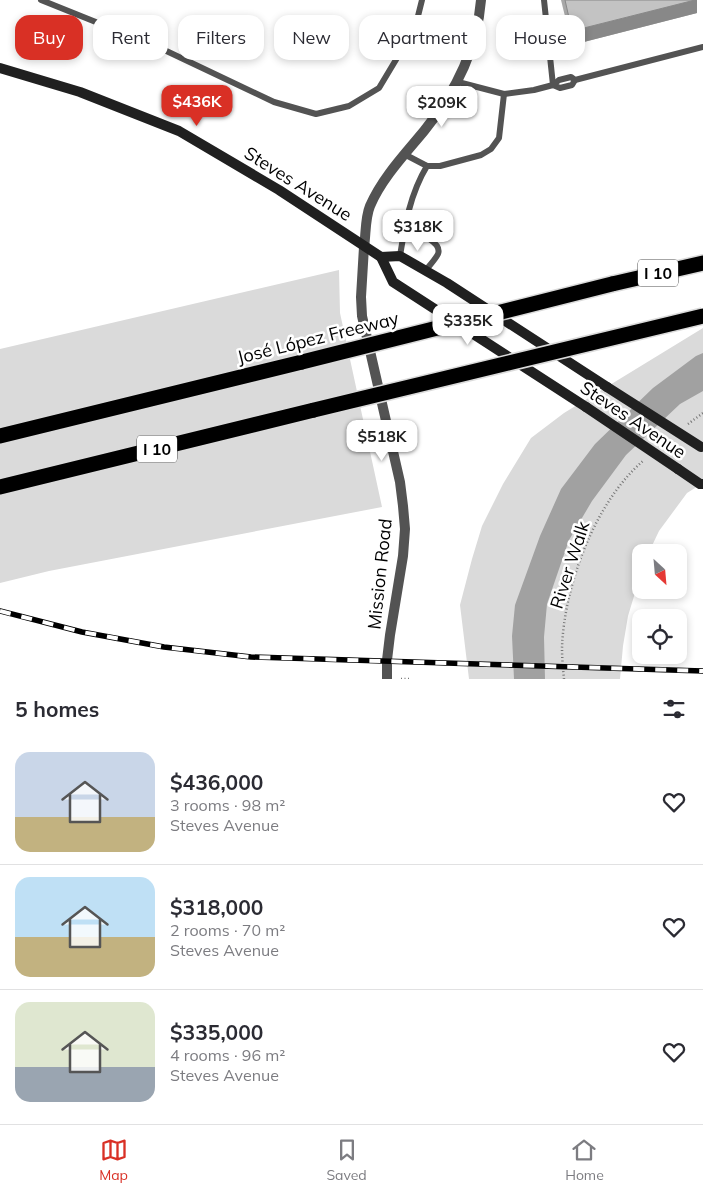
<!DOCTYPE html>
<html lang="en">
<head>
<meta charset="utf-8">
<style>
	body { margin:0; font-family:Mulish,sans-serif; background:#f2f2f3; color:#2b2b33; height:100vh; display:flex; flex-direction:column; font-size:19px; white-space:nowrap }
	* { box-sizing:border-box; margin:0 }
	p { font-size:16px; color:#7c7c81 }
	.icon { flex:none; width:28px; height:28px; fill:none; stroke:currentColor; stroke-width:2; stroke-linecap:round; stroke-linejoin:round }
	.map { position:relative; height:679px; overflow:hidden }
	.panel { display:flex; flex-direction:column; background:#fff; flex:1 }
	.panel>* { flex:none }
	.hud { position:absolute; left:15px; top:15px; width:674px; height:45px; display:flex; gap:10px }
	.needle { width:32px; rotate:154deg }
	.buttons { position:absolute; left:632px; top:544px; display:grid; gap:10px }
	.buttons a { display:grid; place-items:center; width:55px; height:55px; border-radius:10px; background:#fff; box-shadow:0 2px 8px #0003; font-size:25px }
	.price { position:absolute; translate:-50% -42px; padding:0 11px; border-radius:10px; background:#fff; color:#222; font-size:16px; line-height:32px; filter:drop-shadow(0 1px 2px #0008) }
	.price::after { content:''; position:absolute; left:50%; top:30px; width:15px; height:11px; margin-left:-8px; background:inherit; clip-path:polygon(0 0,100% 0,50% 100%) }
	.price.selected { background:#d93025; color:#fff }
	ul { padding:0; list-style:none }
	li { display:flex; align-items:center; gap:15px; height:125px; padding:0 15px }
	li+li { border-top:1px solid #e1e1e2 }
	li span { display:grid; place-items:center; flex:none; width:140px; height:100px; border-radius:15px; color:#555 }
	li>.icon { margin-inline-start:auto }
	span .icon { width:60px; height:60px; fill:#fffc; stroke-width:1 }
	li b { font-size:21px }
	h2 { display:flex; justify-content:space-between; align-items:center; height:60px; padding:0 15px; font-size:21px }
	.pill { padding:0 18px; border-radius:15px; background:#fff; box-shadow:0 2px 8px #0003; font-size:18px; line-height:45px }
	.pill.selected { background:#d93025; color:#fff }
	.menu { display:flex; justify-content:space-around; align-items:center; height:70px; border-top:1px solid #e1e1e2; background:#fff; font-size:14px; color:#7c7c81 }
	.menu a { display:grid; justify-items:center; gap:2px }
	.menu .selected { color:#d93025 }
	.map>svg:first-child { display:block }
	.green { fill:#dadada }
	.water { fill:#a1a1a1 }
	.lines { fill:none; stroke-linecap:round; stroke-linejoin:round }
	.motorway-casing { stroke:#dbdbdb; stroke-width:18 }
	.path { stroke:#757575; stroke-width:2.5; stroke-dasharray:1 2.5; stroke-linecap:butt }
	.service { stroke:#535353; stroke-width:6 }
	.minor { stroke:#535353; stroke-width:10 }
	.tertiary { stroke:#535353; stroke-width:10 }
	.secondary { stroke:#202020; stroke-width:10 }
	.motorway { stroke:#000; stroke-width:15 }
	.rail-casing { stroke:#000; stroke-width:5.5 }
	.rail { stroke:#fff; stroke-width:4; stroke-dasharray:11; stroke-linecap:butt }
	.motorway-bridge-casing { stroke:#dbdbdb; stroke-width:18; stroke-linecap:butt }
	.secondary-bridge { stroke:#202020; stroke-width:10 }
	.motorway-bridge { stroke:#000; stroke-width:15 }
	.wall { fill:#a8a8a8 }
	.shaded-wall { fill:#888 }
	.building { fill:#c3c3c3; stroke:#888 }
	.labels { text-anchor:middle; stroke-width:5; stroke-linejoin:round; paint-order:stroke }
	.shield { fill:#fff; stroke:#4c4c4c; stroke-width:1 }
	.shield-label { font-size:16px; font-weight:bold; fill:#000 }
	.street-label { font-size:18px; fill:#000; stroke:#fff }
</style>
</head>
<body>
<div class="map">
<svg width="703" height="679" viewBox="0 0 703 679">
	<rect width="100%" height="100%" fill="#fff"/>
	<g class="green">
		<polygon points="339,270 340,313 382,507 49,571 0,583 0,349"/>
		<polygon points="703,328 703,483 687,493 659,531 649,552 641,552 641,573 628,616 623,646 620,679 469,679 460,605 472,559 482,526 503,484 531,438 564,413"/>
	</g>
	<polygon class="water" points="703,353 703,391 680,404 626,455 592,501 569,540 547,604 544,637 545,679 514,679 512,636 515,605 540,536 561,489 595,444 653,388 696,356"/>
	<g class="lines">
		<defs>
			<g id="motorway">
				<polyline points="612,284 703,263"/>
				<polyline points="0,436 302,362"/>
				<polyline points="0,487 314,410"/>
			</g>
		</defs>
		<use href="#motorway" class="motorway-casing"/>
		<g class="path">
			<polyline points="688,424 703,413"/>
			<polyline points="401,679 410,679"/>
			<path d="M564 679C563 669 562 658 562 648 564 586 595 502 643 461"/>
		</g>
		<g class="service">
			<polyline points="41,0 158,47 274,102 316,114 349,106 379,88 415,28 422,0"/>
			<polyline points="544,0 553,85"/>
			<polyline points="458,82 504,94 534,90 553,85 560,88 572,85 575,80"/>
			<polyline points="553,85 559,80 571,77 575,80 703,47"/>
			<polyline points="404,154 427,166 440,166 481,155 491,149 499,138 504,94"/>
			<path d="M405 228C414 232 443 241 438 254 435 260 429 266 425 271"/>
			<path d="M400 256C405 225 410 194 427 166"/>
		</g>
		<polyline class="minor" points="364,247 361,297 362,316 400,482 403,506 405,529 403,556 390,635 387,660 387,679"/>
		<path class="tertiary" d="M364 247C366 234 365 218 370 206 382 178 405 154 424 131 455 93 477 50 481 0"/>
		<g class="secondary">
			<polyline points="0,68 80,92 179,131 279,190 381,257 393,282 586,407"/>
			<polyline points="381,257 400,256 447,283 607,387"/>
			<polyline points="678,469 700,484 703,484"/>
		</g>
		<use href="#motorway" class="motorway"/>
		<defs>
			<polyline id="rail" points="0,611 82,632 164,647 251,657 703,671"/>
		</defs>
		<use href="#rail" class="rail-casing"/>
		<use href="#rail" class="rail"/>
		<defs>
			<g id="motorway-bridge">
				<polyline points="302,362 612,284"/>
				<polyline points="314,410 703,316"/>
			</g>
		</defs>
		<use href="#motorway-bridge" class="motorway-bridge-casing"/>
		<g class="secondary-bridge">
			<polyline points="607,387 701,447"/>
			<polyline points="586,407 678,469"/>
		</g>
		<use href="#motorway-bridge" class="motorway-bridge"/>
	</g>
	<polygon class="wall" points="561,0 697,0 697,13 572,45"/>
	<polygon class="shaded-wall" points="695,0 697,0 697,13 572,45 572,31"/>
	<polygon class="building" points="565,0 695,0 572,31"/>
	<g class="labels">
		<g class="shield">
			<rect x="638" y="259.5" width="40" height="27" rx="4"/>
			<rect x="137" y="435.5" width="40" height="27" rx="4"/>
		</g>
		<g class="shield-label">
			<text x="658" y="279">I 10</text>
			<text x="157" y="455">I 10</text>
		</g>
		<g class="street-label">
			<text transform="translate(298 184) rotate(32)" y="6">Steves Avenue</text>
			<text transform="translate(318 338) rotate(-14)" y="6">José López Freeway</text>
			<text transform="translate(633 420) rotate(34)" y="6">Steves Avenue</text>
			<text transform="translate(570 565) rotate(-72)" y="6">River Walk</text>
			<text transform="translate(380 574) rotate(-84)" y="6">Mission Road</text>
		</g>
	</g>
</svg>
<div class="buttons">
<a><svg class="needle" viewBox="-14 -14 28 28"><path d="M0-13l5 13h-10z" fill="#e53935"/><path d="M0 13l5-13h-10z" fill="#7c7c81"/></svg></a>
<a><svg class="icon" aria-label="locate" viewBox="0 0 24 24"><circle cx="12" cy="12" r="6"/><path d="M12 2v4M12 18v4M2 12h4M18 12h4"/></svg></a>
</div>
<b class="price selected" style="left:197px;top:127px">$436K</b>
<b class="price" style="left:442px;top:128px">$209K</b>
<b class="price" style="left:418px;top:252px">$318K</b>
<b class="price" style="left:468px;top:346px">$335K</b>
<b class="price" style="left:382px;top:462px">$518K</b>
<div class="hud">
<a class="pill selected">Buy</a>
<a class="pill">Rent</a>
<a class="pill">Filters</a>
<a class="pill">New</a>
<a class="pill">Apartment</a>
<a class="pill">House</a>
</div>
</div>
<section class="panel">
<h2>5 homes<svg class="icon" aria-label="filters" viewBox="0 0 24 24"><path d="M4 7h16M4 17h16"/><circle cx="9" cy="7" r="2"/><circle cx="15" cy="17" r="2"/></svg></h2>
<ul>
<li><span style="background:linear-gradient(#c9d6e8 65%,#c2b280 0)"><svg class="icon" aria-label="home" viewBox="0 0 24 24"><path d="M3 11l9-7 9 7M6 9v11h12V9"/></svg></span><div><b>$436,000</b><p>3 rooms · 98 m²</p><p>Steves Avenue</p></div><svg class="icon" aria-label="heart" viewBox="0 0 24 24"><path d="M12 20l-8-8c-3-5 5-10 8-4 3-6 11-1 8 4z"/></svg></li>
<li><span style="background:linear-gradient(#bfe0f5 60%,#c2b280 0)"><svg class="icon" aria-label="home" viewBox="0 0 24 24"><path d="M3 11l9-7 9 7M6 9v11h12V9"/></svg></span><div><b>$318,000</b><p>2 rooms · 70 m²</p><p>Steves Avenue</p></div><svg class="icon" aria-label="heart" viewBox="0 0 24 24"><path d="M12 20l-8-8c-3-5 5-10 8-4 3-6 11-1 8 4z"/></svg></li>
<li><span style="background:linear-gradient(#dfe7d0 65%,#9aa5b1 0)"><svg class="icon" aria-label="home" viewBox="0 0 24 24"><path d="M3 11l9-7 9 7M6 9v11h12V9"/></svg></span><div><b>$335,000</b><p>4 rooms · 96 m²</p><p>Steves Avenue</p></div><svg class="icon" aria-label="heart" viewBox="0 0 24 24"><path d="M12 20l-8-8c-3-5 5-10 8-4 3-6 11-1 8 4z"/></svg></li>
</ul>
</section>
<nav class="menu">
<a class="selected"><svg class="icon" aria-label="map" viewBox="0 0 24 24"><path d="M3 6l6-2 6 2 6-2v14l-6 2-6-2-6 2zM9 4v14M15 6v14"/></svg>Map</a>
<a><svg class="icon" aria-label="saved" viewBox="0 0 24 24"><path d="M7 4h10v16l-5-4-5 4z"/></svg>Saved</a>
<a><svg class="icon" aria-label="home" viewBox="0 0 24 24"><path d="M3 11l9-7 9 7M6 9v11h12V9"/></svg>Home</a>
</nav>
</body>
</html>
